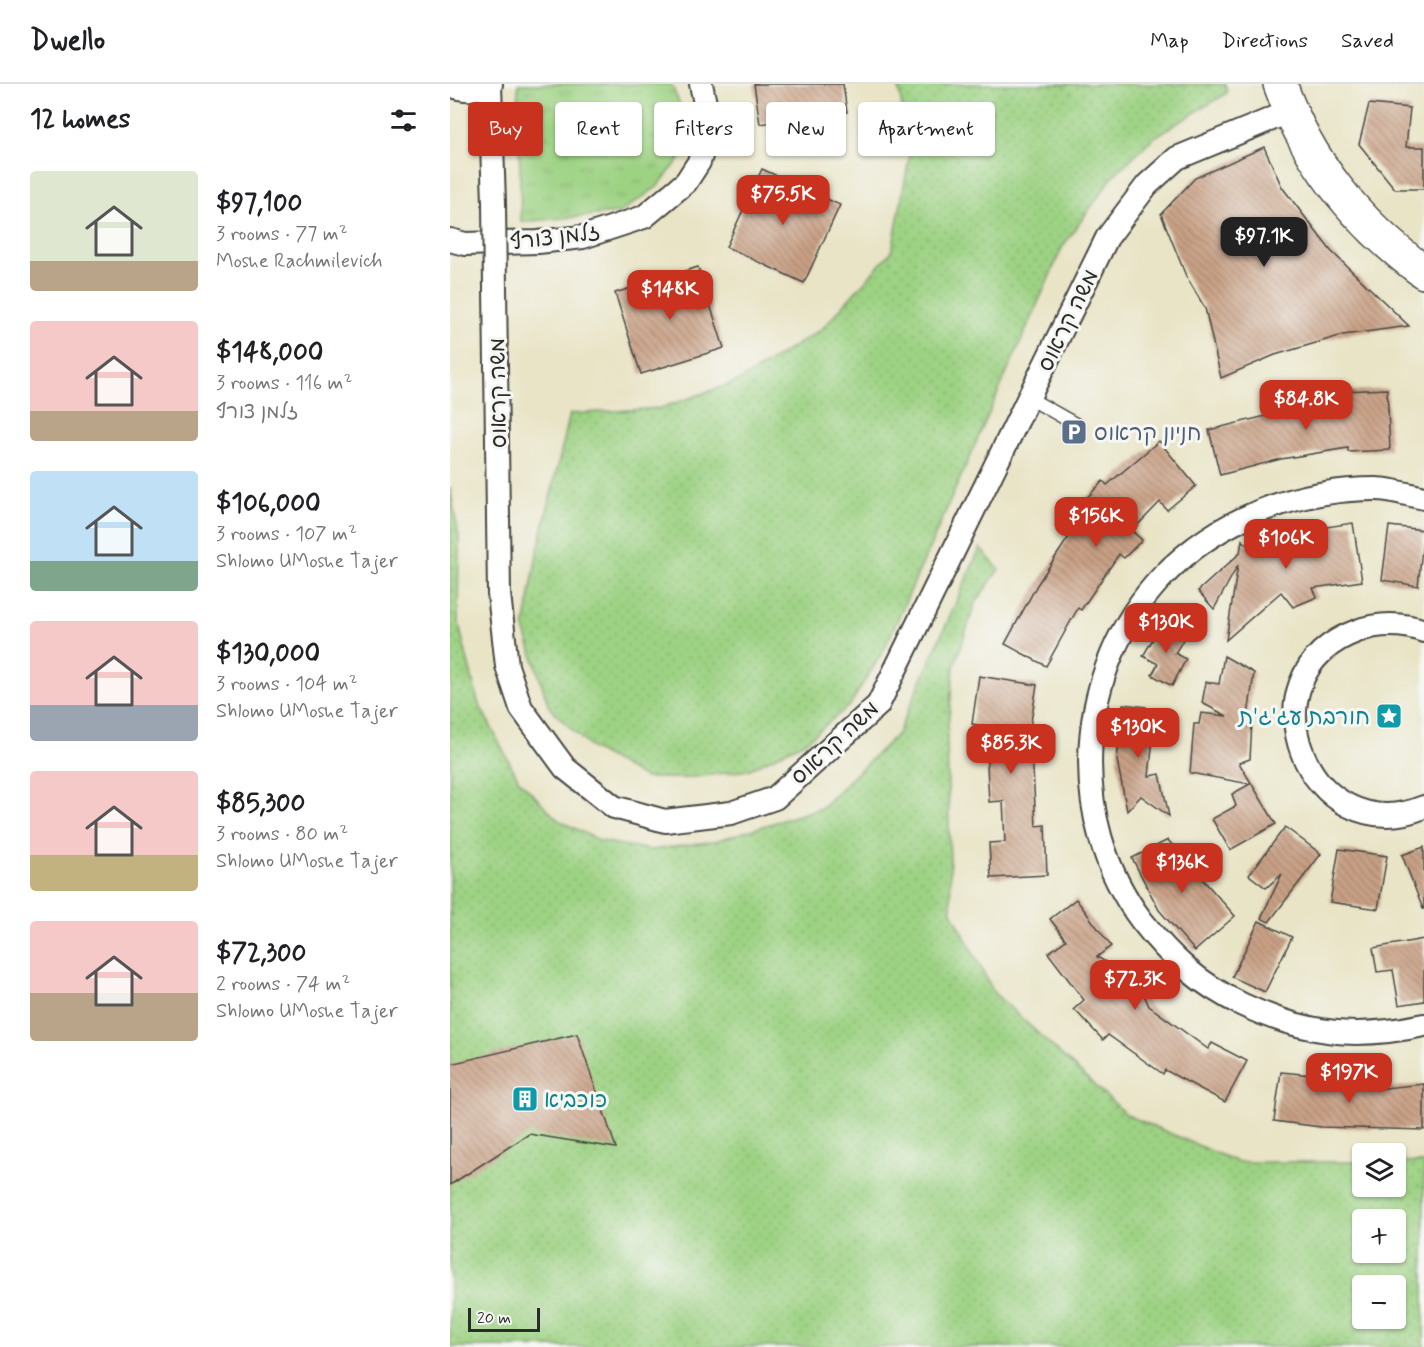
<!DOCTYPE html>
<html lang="en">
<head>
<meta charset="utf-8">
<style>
	body { margin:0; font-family:Mynerve,"Playpen Sans Hebrew",sans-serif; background:#f2f2f2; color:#202124; height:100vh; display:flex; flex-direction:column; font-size:22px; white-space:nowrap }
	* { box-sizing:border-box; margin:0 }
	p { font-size:20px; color:#757577 }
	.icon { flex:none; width:33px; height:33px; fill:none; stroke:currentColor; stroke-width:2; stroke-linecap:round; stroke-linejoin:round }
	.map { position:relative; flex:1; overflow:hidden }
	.sheet { display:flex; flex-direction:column; background:#fff; width:450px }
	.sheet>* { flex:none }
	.guide { position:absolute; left:18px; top:18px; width:570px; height:54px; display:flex; gap:12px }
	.tools { position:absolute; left:902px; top:1059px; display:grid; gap:12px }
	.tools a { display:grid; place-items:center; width:54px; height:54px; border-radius:6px; background:#fff; box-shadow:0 2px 4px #0004; font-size:30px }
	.scale { position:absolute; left:18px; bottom:15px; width:72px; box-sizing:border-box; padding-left:6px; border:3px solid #2b2b2b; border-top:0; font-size:16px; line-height:21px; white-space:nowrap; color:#2b2b2b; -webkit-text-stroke:4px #f6f6f2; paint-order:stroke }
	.price { position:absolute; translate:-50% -51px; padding:0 14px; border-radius:12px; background:#c8321e; color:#fff; font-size:20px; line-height:39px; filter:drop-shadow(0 2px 3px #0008) }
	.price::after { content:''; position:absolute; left:50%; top:36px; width:18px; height:14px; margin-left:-9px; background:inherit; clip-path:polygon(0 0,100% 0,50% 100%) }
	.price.active { background:#222; color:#fff }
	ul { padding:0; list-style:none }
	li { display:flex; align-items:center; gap:18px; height:150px; padding:0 30px }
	li span { display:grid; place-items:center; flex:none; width:168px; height:120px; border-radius:6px; color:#555 }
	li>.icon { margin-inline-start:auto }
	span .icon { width:72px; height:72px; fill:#fffc; stroke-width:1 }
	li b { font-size:26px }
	h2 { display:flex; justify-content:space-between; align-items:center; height:72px; padding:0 30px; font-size:26px }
	.tag { padding:0 21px; border-radius:6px; background:#fff; box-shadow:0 2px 4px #0004; font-size:21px; line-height:54px }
	.tag.active { background:#c8321e; color:#fff }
	header { display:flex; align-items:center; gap:36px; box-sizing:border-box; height:84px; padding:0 30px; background:#fff; border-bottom:2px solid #e0e0e0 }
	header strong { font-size:28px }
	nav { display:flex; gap:33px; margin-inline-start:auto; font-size:21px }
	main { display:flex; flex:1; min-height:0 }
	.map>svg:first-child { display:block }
	.grass { fill:url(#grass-dots); stroke:#647e57; stroke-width:1.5; fill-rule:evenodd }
	.park { fill:url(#park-tufts); stroke:#647e57; stroke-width:1.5 }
	.building { fill:url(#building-back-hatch) }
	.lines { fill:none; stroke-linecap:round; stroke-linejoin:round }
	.lane-casing { stroke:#484742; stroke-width:15 }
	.street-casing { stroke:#484742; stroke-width:26 }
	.secondary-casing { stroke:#484742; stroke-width:36 }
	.lane { stroke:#fff; stroke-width:12 }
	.street { stroke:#fff; stroke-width:22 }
	.secondary { stroke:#fff; stroke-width:33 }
	.street-bridge-casing { stroke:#484742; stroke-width:26; stroke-linecap:butt }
	.street-bridge { stroke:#fff; stroke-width:22 }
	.labels { text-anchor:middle; stroke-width:6; stroke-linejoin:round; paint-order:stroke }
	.street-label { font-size:22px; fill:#2b2b2b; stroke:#f6f6f2 }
	.service-label { font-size:22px; fill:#4e5e75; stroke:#f6f6f2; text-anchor:start }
	.culture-label { font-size:22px; fill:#0d838f; stroke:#f6f6f2; text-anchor:end }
</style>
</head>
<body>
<header>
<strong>Dwello</strong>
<nav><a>Map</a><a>Directions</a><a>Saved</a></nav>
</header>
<main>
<section class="sheet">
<h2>12 homes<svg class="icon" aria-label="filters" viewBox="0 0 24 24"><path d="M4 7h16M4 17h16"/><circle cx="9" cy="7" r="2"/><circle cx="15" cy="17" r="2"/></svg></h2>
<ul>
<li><span style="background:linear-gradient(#dfe7d0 75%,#b9a48a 0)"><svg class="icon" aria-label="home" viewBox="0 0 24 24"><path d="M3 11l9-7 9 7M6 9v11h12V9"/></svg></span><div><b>$97,100</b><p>3 rooms · 77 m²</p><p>Moshe Rachmilevich</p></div></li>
<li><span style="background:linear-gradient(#f6c9c9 75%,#b9a48a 0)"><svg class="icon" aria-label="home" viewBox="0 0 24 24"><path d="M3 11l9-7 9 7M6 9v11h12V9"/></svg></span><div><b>$148,000</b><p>3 rooms · 116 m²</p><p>זלמן צורף</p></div></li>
<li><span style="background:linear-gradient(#bfe0f5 75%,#7fa58c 0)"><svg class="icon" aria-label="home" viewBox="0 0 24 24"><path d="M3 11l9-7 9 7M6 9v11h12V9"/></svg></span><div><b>$106,000</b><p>3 rooms · 107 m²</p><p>Shlomo UMoshe Tajer</p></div></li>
<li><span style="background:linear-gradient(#f6c9c9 70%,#9aa5b1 0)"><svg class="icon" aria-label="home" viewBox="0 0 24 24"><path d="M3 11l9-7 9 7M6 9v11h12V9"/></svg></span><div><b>$130,000</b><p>3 rooms · 104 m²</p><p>Shlomo UMoshe Tajer</p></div></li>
<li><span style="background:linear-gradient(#f6c9c9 70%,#c2b280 0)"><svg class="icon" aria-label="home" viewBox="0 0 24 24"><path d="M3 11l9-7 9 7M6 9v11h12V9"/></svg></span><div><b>$85,300</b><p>3 rooms · 80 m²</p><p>Shlomo UMoshe Tajer</p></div></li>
<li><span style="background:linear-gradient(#f6c9c9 60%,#b9a48a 0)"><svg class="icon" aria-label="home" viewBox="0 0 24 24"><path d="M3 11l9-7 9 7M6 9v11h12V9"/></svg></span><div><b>$72,300</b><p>2 rooms · 74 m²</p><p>Shlomo UMoshe Tajer</p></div></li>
</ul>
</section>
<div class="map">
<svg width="974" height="1263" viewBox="0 0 974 1263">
	<defs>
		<pattern id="grass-dots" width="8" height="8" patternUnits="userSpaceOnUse" patternTransform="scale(1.5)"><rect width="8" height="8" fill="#9dd283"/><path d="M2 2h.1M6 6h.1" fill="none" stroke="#87b471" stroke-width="1.8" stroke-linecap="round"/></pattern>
		<pattern id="park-tufts" width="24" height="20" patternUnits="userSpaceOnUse" patternTransform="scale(1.5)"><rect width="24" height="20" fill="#9dd283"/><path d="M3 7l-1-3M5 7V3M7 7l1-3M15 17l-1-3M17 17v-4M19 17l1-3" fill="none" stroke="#87b471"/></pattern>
		<pattern id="building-back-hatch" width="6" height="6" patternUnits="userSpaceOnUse" patternTransform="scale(1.5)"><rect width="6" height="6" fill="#c9a085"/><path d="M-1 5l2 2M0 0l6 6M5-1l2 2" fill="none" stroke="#a3836d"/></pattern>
	</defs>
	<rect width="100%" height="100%" fill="#f6f6f2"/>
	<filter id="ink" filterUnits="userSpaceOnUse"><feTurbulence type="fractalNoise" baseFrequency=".0167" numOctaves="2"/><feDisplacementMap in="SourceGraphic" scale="12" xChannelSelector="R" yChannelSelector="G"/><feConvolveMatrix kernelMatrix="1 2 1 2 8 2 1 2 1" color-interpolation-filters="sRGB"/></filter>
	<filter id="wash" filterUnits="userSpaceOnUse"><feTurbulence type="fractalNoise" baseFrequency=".008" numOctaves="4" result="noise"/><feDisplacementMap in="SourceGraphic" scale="24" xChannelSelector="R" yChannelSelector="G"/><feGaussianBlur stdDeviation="1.35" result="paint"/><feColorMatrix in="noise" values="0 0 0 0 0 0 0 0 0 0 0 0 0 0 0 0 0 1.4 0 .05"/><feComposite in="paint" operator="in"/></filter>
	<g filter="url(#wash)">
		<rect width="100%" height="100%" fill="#e9e4c6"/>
		<g class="grass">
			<polygon points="448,0 775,0 777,9 703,54 663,92 613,162 435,564 400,621 356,657 298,686 237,694 195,694 141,664 99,623 74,544 87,470 120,330 211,324 289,297 372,245 442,167 460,70"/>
			<path d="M0 404 9 453 8 537 28 618 69 696 108 736 150 757 201 766 265 757 371 724 448 649 530 464 549 485 525 520 504 583 497 653 501 826 544 909 677 1031 787 1078H912V1102H945V1078L974 1079V1263H0ZM912 1136H945V1168H912ZM912 1202H945V1234H912Z"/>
		</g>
		<polygon class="park" points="68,0 221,0 235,32 235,69 207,103 169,129 71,138"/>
		<g id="blocks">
			<g class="building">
				<polygon points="304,0 393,0 397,28 310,40"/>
				<polygon points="919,20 960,24 956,63 974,63 974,105 945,105 909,60"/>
				<polygon points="814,63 832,103 881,167 959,242 893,251 825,271 771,294 755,224 736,192 711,130 745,94"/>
				<polygon points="312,85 390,121 354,199 276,163"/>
				<polygon points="248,183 274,264 191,290 165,209"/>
				<polygon points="937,305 940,366 898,368 898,364 831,375 770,391 759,346 828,329 828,325 895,314 895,307"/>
				<polygon points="709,357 746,402 717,426 710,418 682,447 692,456 674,474 669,470 631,526 628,524 596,582 555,560 587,501 632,433 625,426 653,397 657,401"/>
				<polygon points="903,439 912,497 863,504 867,513 843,523 831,508 776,556 788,481 764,525 748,507 790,469 792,456 795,460 833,442 836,449"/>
				<polygon points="939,442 974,446 968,502 932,496"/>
				<polygon points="713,538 736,551 725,569 736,575 722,602 702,591 708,580 693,572"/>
				<polygon points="774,572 804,589 797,639 802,639 800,675 789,679 826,740 780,766 762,735 786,722 782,710 800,700 740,689 744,640 749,640 751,629 777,632 752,619 756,598 769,600"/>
				<polygon points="529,592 587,601 576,668 582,667 586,742 595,741 597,791 541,794 539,759 555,758 553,717 539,718 535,642 522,640"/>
				<polygon points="673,620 696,623 703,655 699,692 710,690 719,732 691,712 677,727 667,676"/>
				<polygon points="835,743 871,770 819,838 811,834 832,790 816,804 799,791"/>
				<polygon points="718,756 785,832 745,867 709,826 682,774"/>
				<polygon points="974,763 974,825 973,825 952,771"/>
				<polygon points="889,765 937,772 928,825 880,818"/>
				<polygon points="626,815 661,862 647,873 688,897 699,922 758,965 762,959 797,977 775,1018 715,986 713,990 658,951 653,956 624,925 634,916 598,869 616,856 600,835"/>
				<polygon points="809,837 842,853 815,908 782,893"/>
				<polygon points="974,855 974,917 949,921 943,886 927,888 923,864"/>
				<polygon points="127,950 166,1064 79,1050 0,1101 0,980"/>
				<polygon points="831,988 872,992 872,996 936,997 935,1004 974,1000 974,1046 871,1043 824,1037"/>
			</g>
		</g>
	</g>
	<g filter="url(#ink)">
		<use href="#blocks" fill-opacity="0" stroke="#484742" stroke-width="1.5"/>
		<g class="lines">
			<defs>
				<polyline id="lane" points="579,314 627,341"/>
				<g id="street">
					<path d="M0 1C14 7 27 7 41 0"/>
					<polyline points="40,1 44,119"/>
					<polyline points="0,156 15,160 88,158 133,153 194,133 236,98 249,78 260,44 251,0"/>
					<polyline points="45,204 49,510 57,582 71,624 115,684 164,723 215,737 281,729 325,714 428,621 657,154 697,101 727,74 841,27"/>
					<path d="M974 414C959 411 941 405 926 405 846 405 768 435 713 492 625 584 615 736 692 837 721 874 749 900 793 921 856 950 905 956 974 941"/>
					<path d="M974 547C953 539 928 539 907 547 787 591 859 770 974 723"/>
				</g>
				<path id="secondary" d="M830 0C858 79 907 139 974 188"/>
			</defs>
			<use href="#lane" class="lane-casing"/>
			<use href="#street" class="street-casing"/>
			<use href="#secondary" class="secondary-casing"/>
			<use href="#lane" class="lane"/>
			<use href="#street" class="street"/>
			<use href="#secondary" class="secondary"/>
			<defs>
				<polyline id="street-bridge" points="44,119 45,204"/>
			</defs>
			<use href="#street-bridge" class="street-bridge-casing"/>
			<use href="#street-bridge" class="street-bridge"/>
		</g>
	</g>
	<defs>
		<symbol id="parking-square" viewBox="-11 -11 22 22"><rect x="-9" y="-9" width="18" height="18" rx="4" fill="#5c6f8a" stroke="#f6f6f2"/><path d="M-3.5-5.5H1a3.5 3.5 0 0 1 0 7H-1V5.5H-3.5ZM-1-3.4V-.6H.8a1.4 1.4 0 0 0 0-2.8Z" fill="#fff"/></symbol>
		<symbol id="sight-square" viewBox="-11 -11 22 22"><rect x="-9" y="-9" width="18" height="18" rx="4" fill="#0f9aa8" stroke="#f6f6f2"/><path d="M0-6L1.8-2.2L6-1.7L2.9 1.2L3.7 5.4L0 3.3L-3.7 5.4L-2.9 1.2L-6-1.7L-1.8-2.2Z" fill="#fff"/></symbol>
		<symbol id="building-square" viewBox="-11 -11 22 22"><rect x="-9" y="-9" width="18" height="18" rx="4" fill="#0f9aa8" stroke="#f6f6f2"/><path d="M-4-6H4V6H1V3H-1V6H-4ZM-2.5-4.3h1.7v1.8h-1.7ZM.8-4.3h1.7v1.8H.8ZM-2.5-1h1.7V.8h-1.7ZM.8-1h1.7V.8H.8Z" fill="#fff"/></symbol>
	</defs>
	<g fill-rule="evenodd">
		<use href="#parking-square" x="609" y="333" width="30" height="30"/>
		<use href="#sight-square" x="924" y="617" width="30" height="30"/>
		<use href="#building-square" x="60" y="1000" width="30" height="30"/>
	</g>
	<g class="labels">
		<g class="street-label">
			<text transform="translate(105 152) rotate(-7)" y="8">זלמן צורף</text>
			<text transform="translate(617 236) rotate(-64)" y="8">משה קראוס</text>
			<text transform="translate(47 309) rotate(-91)" y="8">משה קראוס</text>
			<text transform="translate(384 658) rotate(-43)" y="8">משה קראוס</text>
		</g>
		<g class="service-label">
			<text x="644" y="356">חניון קראוס</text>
		</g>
		<g class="culture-label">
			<text x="920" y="640">חורבת עג'ג'ת</text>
			<text x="94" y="1023" text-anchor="start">כוכביא</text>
		</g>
	</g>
</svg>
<div class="tools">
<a><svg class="icon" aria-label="layers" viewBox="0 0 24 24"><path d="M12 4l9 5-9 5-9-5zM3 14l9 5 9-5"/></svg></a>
<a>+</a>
<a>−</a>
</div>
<div class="scale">20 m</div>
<b class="price" style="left:333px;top:142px">$75.5K</b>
<b class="price active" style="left:814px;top:184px">$97.1K</b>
<b class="price" style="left:220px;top:237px">$148K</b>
<b class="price" style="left:856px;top:347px">$84.8K</b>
<b class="price" style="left:646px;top:464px">$156K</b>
<b class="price" style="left:836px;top:486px">$106K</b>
<b class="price" style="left:716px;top:570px">$130K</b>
<b class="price" style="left:688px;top:675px">$130K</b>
<b class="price" style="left:561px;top:691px">$85.3K</b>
<b class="price" style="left:732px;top:810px">$136K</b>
<b class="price" style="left:685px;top:927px">$72.3K</b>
<b class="price" style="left:899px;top:1020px">$197K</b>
<div class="guide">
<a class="tag active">Buy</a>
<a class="tag">Rent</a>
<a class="tag">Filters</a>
<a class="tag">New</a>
<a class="tag">Apartment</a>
</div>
</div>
</main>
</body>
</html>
